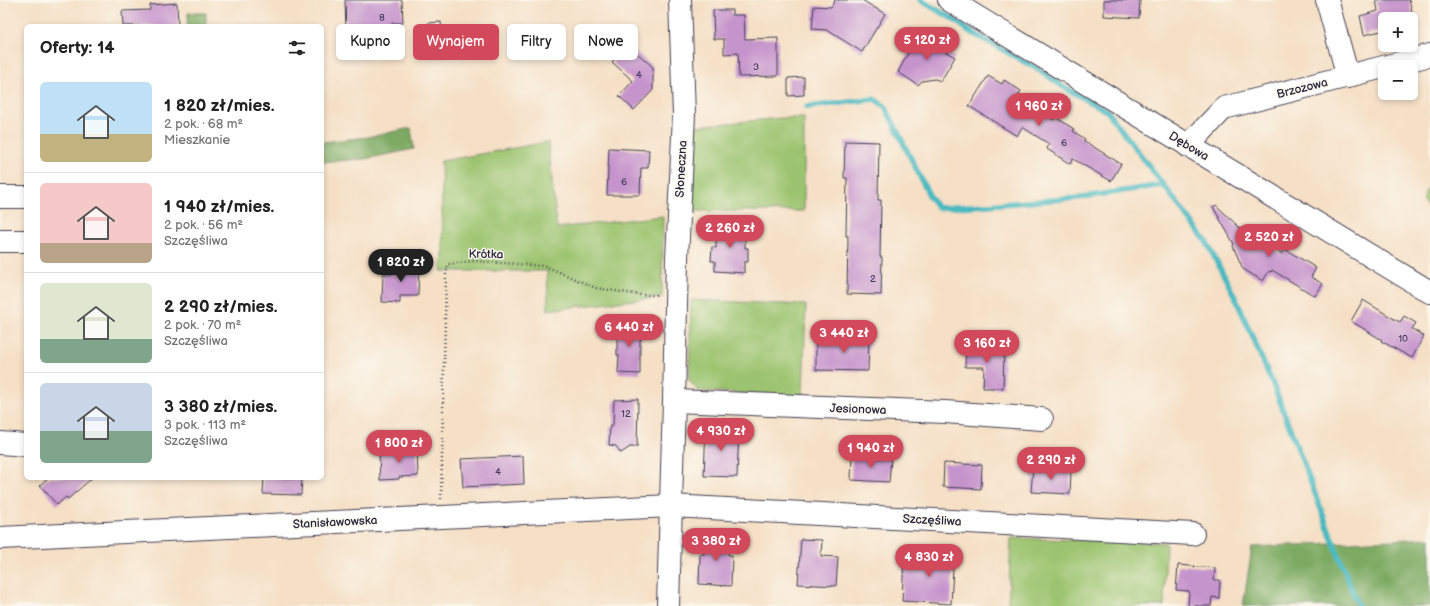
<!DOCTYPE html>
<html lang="pl">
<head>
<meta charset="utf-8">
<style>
	body { margin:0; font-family:"Balsamiq Sans",sans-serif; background:#f2f2f2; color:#222; height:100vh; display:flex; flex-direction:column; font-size:15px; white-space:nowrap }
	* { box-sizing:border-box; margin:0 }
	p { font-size:13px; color:#767676 }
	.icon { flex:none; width:22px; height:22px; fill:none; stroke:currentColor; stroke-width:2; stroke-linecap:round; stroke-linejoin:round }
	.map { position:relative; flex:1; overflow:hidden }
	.panel { position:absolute; left:24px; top:24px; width:300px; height:456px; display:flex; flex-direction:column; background:#fff; border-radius:6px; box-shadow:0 2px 6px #0003 }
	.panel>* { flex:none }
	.hud { position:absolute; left:336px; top:24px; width:380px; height:36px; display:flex; gap:8px }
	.tools { position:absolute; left:1378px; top:12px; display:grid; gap:8px }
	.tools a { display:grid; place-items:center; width:40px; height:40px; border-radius:6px; background:#fff; box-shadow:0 2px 6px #0003; font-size:20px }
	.price { position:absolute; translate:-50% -34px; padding:0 9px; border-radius:14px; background:#d1495b; color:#fff; font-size:13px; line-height:26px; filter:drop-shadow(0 1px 2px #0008) }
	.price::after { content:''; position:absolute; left:50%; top:24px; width:12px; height:9px; margin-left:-6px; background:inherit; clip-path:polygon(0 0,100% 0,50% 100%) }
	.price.selected { background:#222; color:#fff }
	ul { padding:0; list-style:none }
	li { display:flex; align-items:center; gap:12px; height:100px; padding:0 16px }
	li+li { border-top:1px solid #e0e0e0 }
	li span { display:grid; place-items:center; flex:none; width:112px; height:80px; border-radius:6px; color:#555 }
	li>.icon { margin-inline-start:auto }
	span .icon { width:48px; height:48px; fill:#fffc; stroke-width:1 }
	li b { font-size:17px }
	h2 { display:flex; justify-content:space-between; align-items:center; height:48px; padding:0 16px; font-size:17px }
	.chip { padding:0 14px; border-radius:6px; background:#fff; box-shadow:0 2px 6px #0003; font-size:14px; line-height:36px }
	.chip.selected { background:#d1495b; color:#fff }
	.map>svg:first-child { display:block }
	.green { fill:#9cc470; stroke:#5f7356 }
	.forest { fill:#7daa62; stroke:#50664e }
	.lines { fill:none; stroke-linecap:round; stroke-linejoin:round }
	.stream { stroke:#4ab9c1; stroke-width:5.5 }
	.building { fill:#c694cc }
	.minor-casing { stroke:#423e50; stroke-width:24 }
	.path { stroke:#423e50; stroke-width:2.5; stroke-dasharray:1 3; stroke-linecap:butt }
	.minor { stroke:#fff; stroke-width:22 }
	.labels { text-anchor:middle; stroke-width:3; stroke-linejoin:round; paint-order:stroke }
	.number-label { font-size:10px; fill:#4b3e5f }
	.street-label { font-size:12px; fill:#22223b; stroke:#fbf7ec }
</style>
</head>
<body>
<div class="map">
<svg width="1430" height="606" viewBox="0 0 1430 606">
	<rect width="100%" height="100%" fill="#fbf7ec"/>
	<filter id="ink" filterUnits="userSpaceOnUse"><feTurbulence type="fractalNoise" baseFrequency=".025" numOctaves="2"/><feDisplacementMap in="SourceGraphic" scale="8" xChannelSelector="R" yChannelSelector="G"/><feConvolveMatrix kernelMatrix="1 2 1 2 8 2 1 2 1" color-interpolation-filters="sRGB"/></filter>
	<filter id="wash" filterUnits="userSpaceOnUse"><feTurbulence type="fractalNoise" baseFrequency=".012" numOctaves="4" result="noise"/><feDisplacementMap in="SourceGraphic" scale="16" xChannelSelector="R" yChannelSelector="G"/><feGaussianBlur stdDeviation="0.9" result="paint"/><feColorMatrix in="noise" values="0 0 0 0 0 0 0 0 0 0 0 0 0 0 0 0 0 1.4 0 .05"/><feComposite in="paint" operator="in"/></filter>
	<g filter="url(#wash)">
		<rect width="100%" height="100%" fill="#f5dfc5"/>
		<g class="green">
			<polygon points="781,118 804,118 804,211 693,211 696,126"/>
			<polygon points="548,142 557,228 663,216 662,297 548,310 547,271 441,271 443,254 441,161"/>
			<path d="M1430 187V210C1422 203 1421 193 1430 187Z"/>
			<polygon points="691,300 806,305 803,396 698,391 689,380"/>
			<polygon points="1011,538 1166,543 1164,606 1008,606"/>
		</g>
		<g class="forest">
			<polygon points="188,13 206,13 206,26 187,26"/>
			<polygon points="411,128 414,149 365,159 322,162 322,142 368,137"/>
			<polygon points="1430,538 1430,606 1243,606 1252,547"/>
		</g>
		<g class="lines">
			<g class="stream">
				<polyline points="920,0 953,19 969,31 1041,71 1062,86 1107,111 1206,241 1236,299 1275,389 1358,606"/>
				<polyline points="807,107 874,99 885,106 930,197 938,208 988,205 1077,198 1162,185"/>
			</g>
		</g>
		<g id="blocks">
			<g class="building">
				<polygon points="345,0 402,0 403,23 392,23 393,28 362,29 363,31 346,32"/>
				<polygon points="835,0 862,0 885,14 862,52 827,30 812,29 814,6 831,7"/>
				<polygon points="1104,0 1140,0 1139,18 1104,16"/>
				<polygon points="1376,0 1409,0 1415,22 1411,23 1411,19 1385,19 1385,30 1364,35 1360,16 1378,11"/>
				<polygon points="177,3 178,26 123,26 122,11 150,10 150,5"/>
				<polygon points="713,10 732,10 732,15 744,15 745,39 778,38 778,76 739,77 738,53 724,54 724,39 714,39"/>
				<polygon points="441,22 445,57 431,58 428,23"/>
				<polygon points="918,35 931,42 935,35 949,43 944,51 955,57 941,81 935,79 922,81 918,85 898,72"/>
				<polygon points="628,45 653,67 653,90 634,110 619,96 633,81 612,62"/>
				<polygon points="988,76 1002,84 1004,80 1021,91 1017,97 1054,120 1055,117 1074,129 1073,131 1085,139 1084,141 1121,164 1111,181 1073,159 1070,164 1047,149 1049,144 1022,127 1017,136 969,106"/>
				<polygon points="804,77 804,95 788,96 788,78"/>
				<polygon points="845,141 879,142 878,200 881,200 880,257 882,257 881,295 847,294 848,236 846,236 847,178 844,178"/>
				<polygon points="609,148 649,150 648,168 641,168 640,195 607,195"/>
				<polygon points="1216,205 1242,230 1282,254 1285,249 1316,268 1311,277 1323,284 1315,296 1272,270 1271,272 1269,271 1263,281 1243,269 1233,246 1234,244 1213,207"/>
				<polygon points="721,221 741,222 740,238 745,238 745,248 748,248 748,262 744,262 744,273 715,271 715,261 711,261 712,247 716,248 716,237 720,237"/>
				<polygon points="393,264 419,264 418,296 400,296 400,303 382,302 383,274 393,274"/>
				<polygon points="1363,300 1394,319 1400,322 1404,316 1416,323 1412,329 1424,336 1412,358 1381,341 1382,340 1351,321"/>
				<polygon points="627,321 635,322 638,326 643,326 643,337 640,340 640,374 618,373 619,355 617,355 617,330"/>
				<polygon points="846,333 869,334 868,371 816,370 816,342 845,343"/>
				<polygon points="966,344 992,345 992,350 1004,350 1003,388 983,388 984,367 965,367"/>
				<polygon points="638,399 637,447 630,447 621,453 616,446 609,445 610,426 613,426 614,400"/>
				<polygon points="706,426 739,428 737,477 704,476"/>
				<polygon points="417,448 418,476 399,477 399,479 380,480 379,452 398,452 398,449"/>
				<polygon points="523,456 524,484 463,487 461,459"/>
				<polygon points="852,456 891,459 889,482 851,480"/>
				<polygon points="944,463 982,465 981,489 943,487"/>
				<polygon points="1033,468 1071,470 1070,494 1031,492"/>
				<polygon points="48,478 92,478 68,499 66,497 57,505 40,485"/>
				<polygon points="264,478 302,478 301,495 263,494"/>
				<polygon points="704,536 729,537 728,555 732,555 731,586 699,584 700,554 704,554"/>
				<polygon points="801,539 822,540 821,556 838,557 836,586 798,584"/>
				<polygon points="932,549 954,550 951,604 902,601 904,556 931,557"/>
				<polygon points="1178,565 1215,568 1214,580 1220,580 1219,598 1212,597 1211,606 1188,606 1189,591 1176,590"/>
			</g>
		</g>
	</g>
	<g filter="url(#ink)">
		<use href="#blocks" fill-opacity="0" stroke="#423e50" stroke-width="1"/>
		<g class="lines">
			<defs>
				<g id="minor">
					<polyline points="949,0 1430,292"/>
					<polyline points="1327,0 1348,77"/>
					<polyline points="1188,146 1224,108 1430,55"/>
					<polyline points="0,197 26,197"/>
					<polyline points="0,241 26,241"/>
					<polyline points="674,401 945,412 1042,419"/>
					<polyline points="0,443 26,445"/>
					<polyline points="0,538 671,506 1193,534"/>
					<polyline points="668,606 674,401 677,258 684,115 680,0"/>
				</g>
			</defs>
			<use href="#minor" class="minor-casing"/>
			<polyline class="path" points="441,499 446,275 448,264 475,261 545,266 596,288 641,295 657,295"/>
			<use href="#minor" class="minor"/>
		</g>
	</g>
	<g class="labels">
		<g class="number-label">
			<text x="382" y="21">8</text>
			<text x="756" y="70">3</text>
			<text x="639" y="78">4</text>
			<text x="1064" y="146">6</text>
			<text x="624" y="185">6</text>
			<text x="873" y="282">2</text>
			<text x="1403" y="342">10</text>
			<text x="626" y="417">12</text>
			<text x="498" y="475">4</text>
		</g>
		<g class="street-label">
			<text transform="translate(1302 88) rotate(-14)" y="4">Brzozowa</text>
			<text transform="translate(1189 146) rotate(31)" y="4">Dębowa</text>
			<text transform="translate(681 169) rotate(-87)" y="4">Słoneczna</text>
			<text transform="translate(486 254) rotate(1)" y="4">Krótka</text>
			<text transform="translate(858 409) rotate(2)" y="4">Jesionowa</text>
			<text transform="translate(932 520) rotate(3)" y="4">Szczęśliwa</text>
			<text transform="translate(335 522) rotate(-3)" y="4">Stanisławowska</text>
		</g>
	</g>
</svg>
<div class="tools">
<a>+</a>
<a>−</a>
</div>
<b class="price" style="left:927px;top:61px">5 120 zł</b>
<b class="price" style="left:1039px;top:127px">1 960 zł</b>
<b class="price" style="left:730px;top:249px">2 260 zł</b>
<b class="price" style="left:1269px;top:258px">2 520 zł</b>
<b class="price selected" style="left:401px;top:283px">1 820 zł</b>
<b class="price" style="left:629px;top:348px">6 440 zł</b>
<b class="price" style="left:844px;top:354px">3 440 zł</b>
<b class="price" style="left:987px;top:364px">3 160 zł</b>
<b class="price" style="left:721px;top:452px">4 930 zł</b>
<b class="price" style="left:399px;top:464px">1 800 zł</b>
<b class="price" style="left:871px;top:469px">1 940 zł</b>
<b class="price" style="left:1051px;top:481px">2 290 zł</b>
<b class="price" style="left:716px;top:562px">3 380 zł</b>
<b class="price" style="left:929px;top:578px">4 830 zł</b>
<div class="hud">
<a class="chip">Kupno</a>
<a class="chip selected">Wynajem</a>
<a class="chip">Filtry</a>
<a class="chip">Nowe</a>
</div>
<section class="panel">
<h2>Oferty: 14<svg class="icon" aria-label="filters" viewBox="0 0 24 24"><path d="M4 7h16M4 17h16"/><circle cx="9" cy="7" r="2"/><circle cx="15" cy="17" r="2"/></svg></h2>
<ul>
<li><span style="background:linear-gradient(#bfe0f5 65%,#c2b280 0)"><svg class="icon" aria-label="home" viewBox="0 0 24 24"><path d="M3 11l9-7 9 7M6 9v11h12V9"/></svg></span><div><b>1 820 zł/mies.</b><p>2 pok. · 68 m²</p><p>Mieszkanie</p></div></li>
<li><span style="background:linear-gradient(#f6c9c9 75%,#b9a48a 0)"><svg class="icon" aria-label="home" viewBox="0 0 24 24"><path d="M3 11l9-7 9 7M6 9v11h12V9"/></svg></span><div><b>1 940 zł/mies.</b><p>2 pok. · 56 m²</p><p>Szczęśliwa</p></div></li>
<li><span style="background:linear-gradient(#dfe7d0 70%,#7fa58c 0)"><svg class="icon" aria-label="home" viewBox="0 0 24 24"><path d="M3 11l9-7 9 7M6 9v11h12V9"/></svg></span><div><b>2 290 zł/mies.</b><p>2 pok. · 70 m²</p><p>Szczęśliwa</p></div></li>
<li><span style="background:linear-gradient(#c9d6e8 60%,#7fa58c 0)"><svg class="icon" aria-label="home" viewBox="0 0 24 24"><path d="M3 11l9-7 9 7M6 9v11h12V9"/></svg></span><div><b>3 380 zł/mies.</b><p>3 pok. · 113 m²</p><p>Szczęśliwa</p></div></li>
</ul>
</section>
</div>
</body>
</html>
